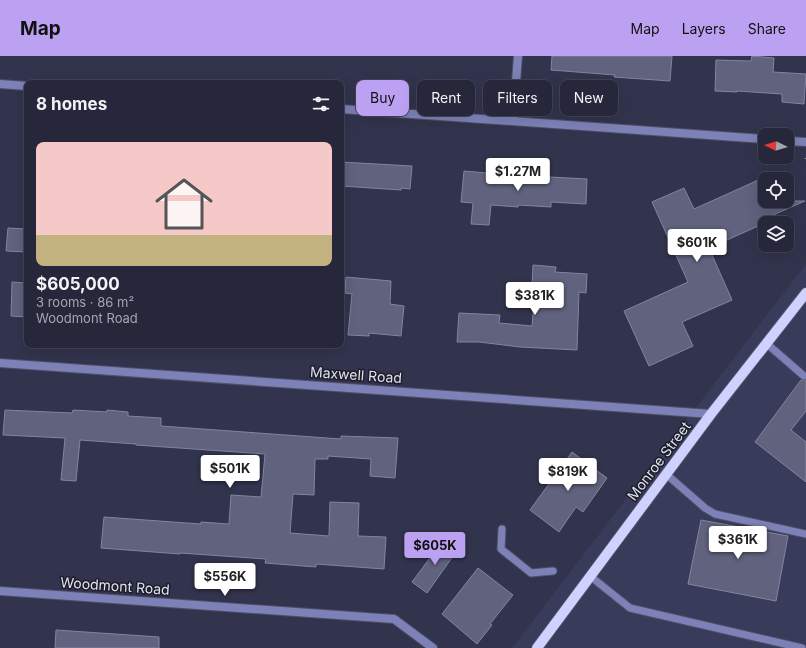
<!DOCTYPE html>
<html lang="en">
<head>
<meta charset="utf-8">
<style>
	body { margin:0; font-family:Inter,sans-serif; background:#2e2f42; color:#f1f3f6; height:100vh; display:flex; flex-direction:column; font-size:15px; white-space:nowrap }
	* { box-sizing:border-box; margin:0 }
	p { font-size:13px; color:#a4a5af }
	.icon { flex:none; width:22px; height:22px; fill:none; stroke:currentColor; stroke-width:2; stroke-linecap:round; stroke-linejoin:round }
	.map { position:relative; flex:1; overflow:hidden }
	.side { position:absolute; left:24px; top:24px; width:320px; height:268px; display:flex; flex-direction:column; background:#26273a; border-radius:8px; box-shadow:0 4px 16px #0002,0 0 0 1px #424454 }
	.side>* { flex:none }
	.banner { position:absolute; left:356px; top:24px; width:380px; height:36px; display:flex; gap:8px }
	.needle { width:26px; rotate:275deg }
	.controls { position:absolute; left:758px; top:72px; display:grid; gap:8px }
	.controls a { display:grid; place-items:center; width:36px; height:36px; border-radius:8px; background:#26273a; box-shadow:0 4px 16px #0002,0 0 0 1px #424454; font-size:20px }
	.price { position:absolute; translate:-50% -34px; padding:0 9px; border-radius:4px; background:#fff; color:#222; font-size:13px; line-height:26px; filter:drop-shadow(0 1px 2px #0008) }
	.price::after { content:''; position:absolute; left:50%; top:24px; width:12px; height:9px; margin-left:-6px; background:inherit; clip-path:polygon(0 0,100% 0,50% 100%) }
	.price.active { background:#bca0f2; color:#111 }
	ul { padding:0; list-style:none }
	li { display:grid; align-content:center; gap:8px; height:212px; padding:0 12px }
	li span { display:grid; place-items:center; height:124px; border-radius:8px; color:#555 }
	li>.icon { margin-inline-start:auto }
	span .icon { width:72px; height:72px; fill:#fffc; stroke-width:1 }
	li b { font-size:17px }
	h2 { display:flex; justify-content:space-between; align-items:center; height:48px; padding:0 12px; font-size:17px }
	.chip { padding:0 14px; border-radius:8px; background:#26273a; box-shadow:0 4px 16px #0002,0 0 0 1px #424454; font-size:14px; line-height:36px }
	.chip.active { background:#bca0f2; color:#111 }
	header { display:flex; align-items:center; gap:24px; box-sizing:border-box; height:56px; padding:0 20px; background:#bca0f2; color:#111 }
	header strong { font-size:19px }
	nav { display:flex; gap:22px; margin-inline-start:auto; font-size:14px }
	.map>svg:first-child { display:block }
	.built { fill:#393b5b }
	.building { fill:#60627e; stroke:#8284a2 }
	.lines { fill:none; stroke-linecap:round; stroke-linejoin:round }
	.lane-casing { stroke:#4e5067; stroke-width:9 }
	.street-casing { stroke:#4e5067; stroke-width:10 }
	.primary-casing { stroke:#4e5067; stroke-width:12 }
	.path { stroke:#86879c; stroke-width:2.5; stroke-dasharray:1 3; stroke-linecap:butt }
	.lane { stroke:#7e81b7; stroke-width:7 }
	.street { stroke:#7e81b7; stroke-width:8 }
	.primary { stroke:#cfd2ff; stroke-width:10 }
	.labels { text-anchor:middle; stroke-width:3; stroke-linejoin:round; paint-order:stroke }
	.street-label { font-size:14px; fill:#dfe0f1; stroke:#1c1d28 }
</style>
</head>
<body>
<header>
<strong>Map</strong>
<nav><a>Map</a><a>Layers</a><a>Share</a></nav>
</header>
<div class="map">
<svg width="806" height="592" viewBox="0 0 806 592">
	<rect width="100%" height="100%" fill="#32344d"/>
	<polygon class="built" points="806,208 806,592 512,592"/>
	<g class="building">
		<polygon points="552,0 672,0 670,25 614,21 615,19 551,14"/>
		<polygon points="752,0 774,2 773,16 806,18 804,48 782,46 782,38 737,35 737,36 715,35 716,4 751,5"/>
		<polygon points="341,106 412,110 410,133 401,132 401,134 341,130"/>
		<polygon points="464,115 532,121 532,120 587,123 586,148 551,146 551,151 518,149 518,151 491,149 489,169 471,168 473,147 461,146"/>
		<polygon points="765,121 765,145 805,145 773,159 774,163 709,192 732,244 682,266 693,290 649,310 624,255 688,226 652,146 684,132 694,153"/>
		<polygon points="8,172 27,173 27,196 6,195"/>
		<polygon points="533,209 556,211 555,216 587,218 586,237 579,236 577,294 520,291 479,286 457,286 459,257 500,259 499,267 532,270 535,232 532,232"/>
		<polygon points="346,221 391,225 390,248 404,250 401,280 369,277 369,280 348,279 352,238 345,237"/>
		<polygon points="12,226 27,227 27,261 11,260"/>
		<polygon points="801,324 806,325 806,355 791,374 806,386 806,426 755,386"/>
		<polygon points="5,354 72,357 73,354 107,356 107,354 128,356 128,360 161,362 161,370 341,383 341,380 398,382 395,422 370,420 371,403 328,400 328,403 315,403 314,439 293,438 290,477 329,480 330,446 359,447 358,480 386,481 384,513 316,508 316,511 265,507 266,503 180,497 180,498 101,492 104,461 201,468 201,466 229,468 231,439 261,441 265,398 136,389 136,388 80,384 76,425 61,424 65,382 3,379"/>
		<polygon points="572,396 607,422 583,456 576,451 559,476 530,454"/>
		<polygon points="701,464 788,480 776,545 688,528"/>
		<polygon points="444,483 458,493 427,537 412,526"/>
		<polygon points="478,512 513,539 490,568 492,569 477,588 442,558"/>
		<polygon points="56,574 159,581 159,592 55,592"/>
	</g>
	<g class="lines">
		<defs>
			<g id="lane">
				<polyline points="766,287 804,320"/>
				<polyline points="666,418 705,452 715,458 806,478"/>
				<polyline points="502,473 501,493 531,517 553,515"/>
				<polyline points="590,520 630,552 802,592"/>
			</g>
			<g id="street">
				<polyline points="0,28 27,30"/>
				<polyline points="341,53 765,83"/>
				<polyline points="513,65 518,0"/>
				<polyline points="787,85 806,86"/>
				<polyline points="0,307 711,358"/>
				<polyline points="0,535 394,563 433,592"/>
			</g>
			<polyline id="primary" points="537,592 711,358 806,237"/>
		</defs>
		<use href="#lane" class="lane-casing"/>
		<use href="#street" class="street-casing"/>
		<use href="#primary" class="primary-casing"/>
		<polyline class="path" points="806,102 806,106"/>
		<use href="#lane" class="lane"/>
		<use href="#street" class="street"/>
		<use href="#primary" class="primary"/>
	</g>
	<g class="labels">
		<g class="street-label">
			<text transform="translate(356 319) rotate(4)" y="5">Maxwell Road</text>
			<text transform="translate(659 405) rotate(-53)" y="5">Monroe Street</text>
			<text transform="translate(115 530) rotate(4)" y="5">Woodmont Road</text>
		</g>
	</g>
</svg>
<div class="controls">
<a><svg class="needle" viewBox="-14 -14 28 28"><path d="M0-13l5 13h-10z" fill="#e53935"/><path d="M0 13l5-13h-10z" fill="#a4a5af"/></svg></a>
<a><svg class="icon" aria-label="locate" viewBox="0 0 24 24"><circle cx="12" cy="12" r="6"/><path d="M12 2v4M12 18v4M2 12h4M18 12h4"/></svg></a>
<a><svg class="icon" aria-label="layers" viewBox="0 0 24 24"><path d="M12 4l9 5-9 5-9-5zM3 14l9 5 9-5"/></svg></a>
</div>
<b class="price" style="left:518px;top:136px">$1.27M</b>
<b class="price" style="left:697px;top:207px">$601K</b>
<b class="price" style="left:535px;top:260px">$381K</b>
<b class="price" style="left:230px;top:433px">$501K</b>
<b class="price" style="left:568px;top:436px">$819K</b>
<b class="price" style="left:738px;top:504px">$361K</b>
<b class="price active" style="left:435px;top:510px">$605K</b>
<b class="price" style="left:225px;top:541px">$556K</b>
<div class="banner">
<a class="chip active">Buy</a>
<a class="chip">Rent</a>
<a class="chip">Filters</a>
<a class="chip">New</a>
</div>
<section class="side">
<h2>8 homes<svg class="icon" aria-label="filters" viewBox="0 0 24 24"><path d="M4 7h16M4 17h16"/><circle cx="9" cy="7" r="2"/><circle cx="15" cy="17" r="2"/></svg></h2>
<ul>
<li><span style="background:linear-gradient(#f6c9c9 75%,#c2b280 0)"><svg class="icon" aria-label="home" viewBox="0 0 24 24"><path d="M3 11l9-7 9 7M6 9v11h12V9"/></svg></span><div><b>$605,000</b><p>3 rooms · 86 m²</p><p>Woodmont Road</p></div></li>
</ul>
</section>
</div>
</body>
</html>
